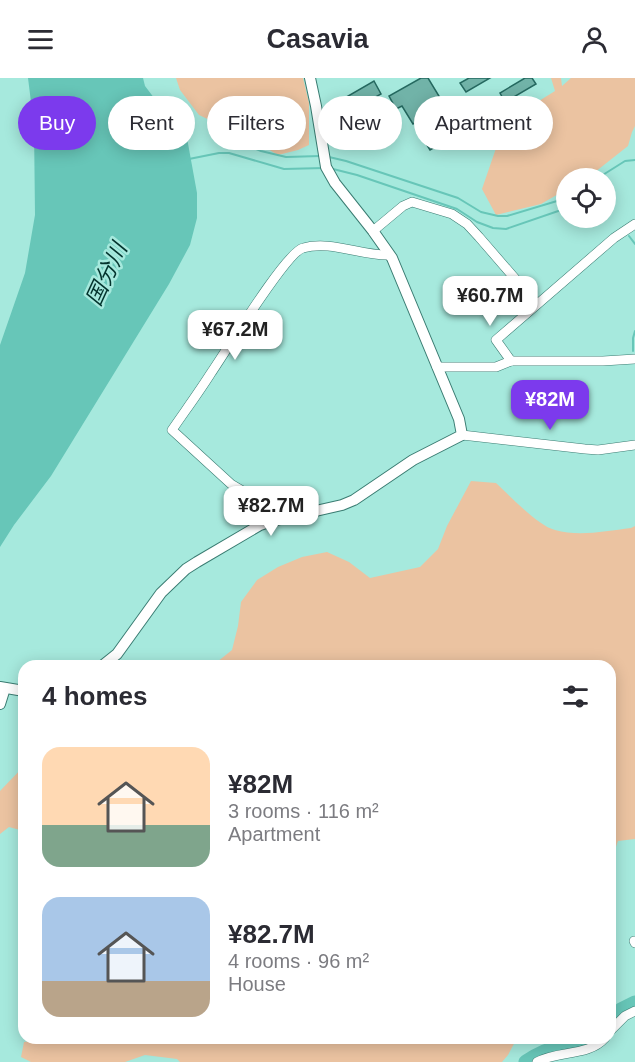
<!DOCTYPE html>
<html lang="en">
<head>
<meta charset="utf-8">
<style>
	body { margin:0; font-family:Arial,"Noto Sans JP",sans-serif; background:#f7f7f7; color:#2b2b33; height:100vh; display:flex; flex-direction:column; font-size:22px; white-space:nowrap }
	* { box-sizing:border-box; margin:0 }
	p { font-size:20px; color:#7c7c81 }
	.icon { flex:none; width:33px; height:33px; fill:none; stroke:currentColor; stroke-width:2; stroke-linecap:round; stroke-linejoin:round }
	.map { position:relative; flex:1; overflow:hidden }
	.drawer { position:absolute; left:18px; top:582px; width:598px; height:384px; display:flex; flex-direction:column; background:#fff; border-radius:18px; box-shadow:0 3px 15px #0003 }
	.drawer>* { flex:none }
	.guide { position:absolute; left:18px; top:18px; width:600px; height:54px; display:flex; gap:12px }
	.fabs { position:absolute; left:556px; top:90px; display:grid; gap:12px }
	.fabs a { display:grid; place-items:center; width:60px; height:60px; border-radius:50%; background:#fff; box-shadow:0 3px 15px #0003; font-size:30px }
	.price { position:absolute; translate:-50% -51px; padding:0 14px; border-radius:12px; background:#fff; color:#222; font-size:20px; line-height:39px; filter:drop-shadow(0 2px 3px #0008) }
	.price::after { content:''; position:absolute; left:50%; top:36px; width:18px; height:14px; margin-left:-9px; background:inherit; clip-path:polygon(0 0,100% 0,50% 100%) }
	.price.selected { background:#7c3aed; color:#fff }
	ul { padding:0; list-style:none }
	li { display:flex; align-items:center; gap:18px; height:150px; padding:0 24px }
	li span { display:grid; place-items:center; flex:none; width:168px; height:120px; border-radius:18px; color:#555 }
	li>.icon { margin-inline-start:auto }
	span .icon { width:72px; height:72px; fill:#fffc; stroke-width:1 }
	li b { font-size:26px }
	h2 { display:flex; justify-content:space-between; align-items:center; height:72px; padding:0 24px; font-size:26px }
	.chip { padding:0 21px; border-radius:27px; background:#fff; box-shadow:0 3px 15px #0003; font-size:21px; line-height:54px }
	.chip.selected { background:#7c3aed; color:#fff }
	header { display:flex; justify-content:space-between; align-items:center; height:78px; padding:0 24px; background:#fff; font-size:27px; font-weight:800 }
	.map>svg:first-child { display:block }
	.green { fill:#ebc3a1 }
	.water { fill:#67c6b8 }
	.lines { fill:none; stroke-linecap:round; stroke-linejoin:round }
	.stream { stroke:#67c6b8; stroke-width:2 }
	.river { stroke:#67c6b8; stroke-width:15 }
	.building { fill:#71b3a8; stroke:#256960; stroke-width:1.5 }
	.minor-casing { stroke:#3a7c72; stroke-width:10 }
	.tertiary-casing { stroke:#3a7c72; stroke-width:12 }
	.minor { stroke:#fff; stroke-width:9 }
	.tertiary { stroke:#fff; stroke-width:10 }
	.labels { text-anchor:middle; stroke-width:5; stroke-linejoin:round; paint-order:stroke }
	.water-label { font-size:22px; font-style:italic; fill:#03332d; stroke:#a6e9dd }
</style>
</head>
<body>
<header><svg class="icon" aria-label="menu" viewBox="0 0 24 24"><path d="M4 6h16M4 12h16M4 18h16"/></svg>Casavia<svg class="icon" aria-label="person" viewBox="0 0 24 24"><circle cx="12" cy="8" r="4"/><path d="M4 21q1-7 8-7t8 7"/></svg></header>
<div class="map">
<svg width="635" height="984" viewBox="0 0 635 984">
	<rect width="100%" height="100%" fill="#a6e9dd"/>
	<g class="green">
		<polygon points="176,0 303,0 309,25 309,67 298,72 278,77 256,64 199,37 180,12"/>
		<polygon points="551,0 561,0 562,8 571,0 635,0 635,48 632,54 628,68 590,98 586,100 567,100 567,111 541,126 496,137 482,111 505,44 555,13"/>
		<path d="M471 403 496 405C509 417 538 448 555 452 579 459 606 453 631 450L635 448V761L618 763 611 783 610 588H212L232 572 238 548 241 524 257 502 278 489 302 479 327 474 349 484 370 500 420 489 438 471 447 448Z"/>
		<polygon points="24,688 24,786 20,752 9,749 0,756 0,713"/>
		<polygon points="49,960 517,960 508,977 502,984 180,984 177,981 145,977 125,984 31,984 21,979 24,964"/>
	</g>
	<polygon class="water" points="28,0 143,0 145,8 167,37 187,60 197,115 197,140 190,167 169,206 51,398 14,447 0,469 0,267 25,195 35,137 34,48"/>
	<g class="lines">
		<g class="stream">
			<polyline points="216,47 221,59 233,62 261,73 286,79 320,78"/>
			<polyline points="329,79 346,83 458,120 481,134 498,138 507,138 567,120"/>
			<polyline points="189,81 219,75 229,75 284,91 324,90"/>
			<polyline points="333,91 357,97 457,131 477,144 493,150 506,151 567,130"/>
			<polyline points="598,100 625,83 635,82"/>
			<polyline points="629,158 635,166"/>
			<polyline points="633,273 633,260 635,253"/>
		</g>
		<g class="river">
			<polyline points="610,942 621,932 635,925"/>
			<path d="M526 984C537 977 548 971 561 969 574 966 587 969 598 960"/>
		</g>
	</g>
	<g class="building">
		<polygon points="421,0 428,0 445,28 413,46 402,28 396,31 389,18"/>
		<polygon points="469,0 490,0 466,14 460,5"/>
		<polygon points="525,0 532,0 536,6 505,24 500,15"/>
		<polygon points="374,3 381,16 365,25 370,34 362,38 360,34 346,42 336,25"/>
		<polygon points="454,46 459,55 430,72 425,64"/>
	</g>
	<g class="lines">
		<defs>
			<g id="minor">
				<polyline points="373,153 403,128 412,124 452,136 467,146 479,159 537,226"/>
				<polyline points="511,283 496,262 614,160 635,146"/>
				<polyline points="437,289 496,289 511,283 603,283 635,281"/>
				<polyline points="462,357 585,371 598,372 635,367"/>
				<path d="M269 444 253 419 231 406 172 352C185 333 199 314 211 295 225 275 286 174 303 170 331 162 361 178 389 177"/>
				<polyline points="635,863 634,863 635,865"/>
				<polyline points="610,953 625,938 635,933"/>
				<path d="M537 984C558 972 588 979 605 960"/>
			</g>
			<g id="tertiary">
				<polyline points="102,588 117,576 161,515 186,491 197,484 260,447 272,443 342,427 354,422 413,382 462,357 459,341 392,180 373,153 335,105 326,89 316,28 310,0"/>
				<polyline points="0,609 24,613"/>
				<polyline points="0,626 5,610"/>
			</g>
		</defs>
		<use href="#minor" class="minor-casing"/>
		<use href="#tertiary" class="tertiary-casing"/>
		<use href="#minor" class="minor"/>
		<use href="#tertiary" class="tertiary"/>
	</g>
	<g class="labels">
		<g class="water-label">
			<text transform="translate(106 196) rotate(-65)" y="8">国分川</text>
		</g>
	</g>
</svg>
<div class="fabs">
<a><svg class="icon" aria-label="locate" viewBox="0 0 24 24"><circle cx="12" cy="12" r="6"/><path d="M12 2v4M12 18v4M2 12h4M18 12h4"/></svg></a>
</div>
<b class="price" style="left:490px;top:249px">¥60.7M</b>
<b class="price" style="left:235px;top:283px">¥67.2M</b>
<b class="price selected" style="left:550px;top:353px">¥82M</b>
<b class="price" style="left:271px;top:459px">¥82.7M</b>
<div class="guide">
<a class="chip selected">Buy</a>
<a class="chip">Rent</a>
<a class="chip">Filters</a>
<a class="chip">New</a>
<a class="chip">Apartment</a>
</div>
<section class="drawer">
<h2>4 homes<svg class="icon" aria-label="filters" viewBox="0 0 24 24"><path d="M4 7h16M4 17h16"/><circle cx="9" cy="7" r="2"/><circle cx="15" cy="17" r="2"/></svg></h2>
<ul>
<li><span style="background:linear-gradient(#ffd9b3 65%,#7fa58c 0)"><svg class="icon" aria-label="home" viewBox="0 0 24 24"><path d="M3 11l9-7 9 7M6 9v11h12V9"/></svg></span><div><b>¥82M</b><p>3 rooms · 116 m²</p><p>Apartment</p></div></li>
<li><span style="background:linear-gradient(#a9c7e8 70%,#b9a48a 0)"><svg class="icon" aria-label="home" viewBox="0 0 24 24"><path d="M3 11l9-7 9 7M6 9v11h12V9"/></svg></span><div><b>¥82.7M</b><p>4 rooms · 96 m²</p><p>House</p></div></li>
</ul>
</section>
</div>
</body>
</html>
